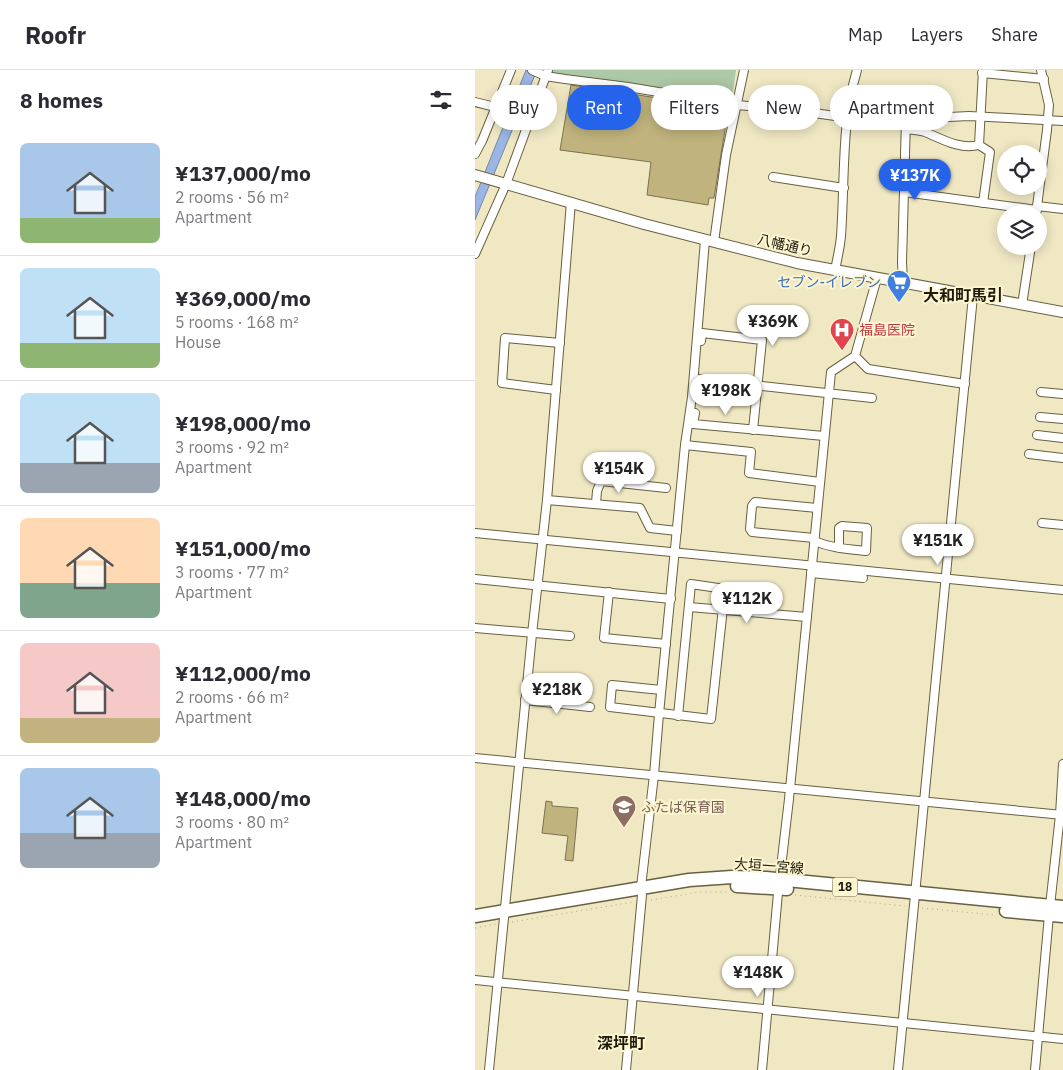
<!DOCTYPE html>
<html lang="en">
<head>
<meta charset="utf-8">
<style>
	body { margin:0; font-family:"IBM Plex Sans","Noto Sans JP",sans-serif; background:#f7f7f7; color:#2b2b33; height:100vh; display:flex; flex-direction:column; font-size:19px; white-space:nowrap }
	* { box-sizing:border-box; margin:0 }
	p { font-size:16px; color:#7c7c81 }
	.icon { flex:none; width:28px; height:28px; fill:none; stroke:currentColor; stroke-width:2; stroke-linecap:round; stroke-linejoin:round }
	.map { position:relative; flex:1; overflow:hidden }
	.details { display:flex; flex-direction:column; background:#fff; width:475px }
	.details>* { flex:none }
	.hud { position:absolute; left:15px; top:15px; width:475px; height:45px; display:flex; gap:10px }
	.fabs { position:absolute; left:522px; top:75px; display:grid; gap:10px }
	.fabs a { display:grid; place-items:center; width:50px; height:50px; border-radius:50%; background:#fff; box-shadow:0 2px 12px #0003; font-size:25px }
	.price { position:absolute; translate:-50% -42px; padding:0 11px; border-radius:18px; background:#fff; color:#222; font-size:16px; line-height:32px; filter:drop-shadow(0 1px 2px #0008) }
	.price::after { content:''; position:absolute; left:50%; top:30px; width:15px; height:11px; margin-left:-8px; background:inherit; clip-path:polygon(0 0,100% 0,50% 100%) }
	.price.on { background:#2563eb; color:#fff }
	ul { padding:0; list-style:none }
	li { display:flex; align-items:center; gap:15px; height:125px; padding:0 20px }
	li+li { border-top:1px solid #e1e1e2 }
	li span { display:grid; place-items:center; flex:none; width:140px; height:100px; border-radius:8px; color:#555 }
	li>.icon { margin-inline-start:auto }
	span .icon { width:60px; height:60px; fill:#fffc; stroke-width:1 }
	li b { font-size:21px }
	h2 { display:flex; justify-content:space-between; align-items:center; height:60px; padding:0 20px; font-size:21px }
	.chip { padding:0 18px; border-radius:22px; background:#fff; box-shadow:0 2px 12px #0003; font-size:18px; line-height:45px }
	.chip.on { background:#2563eb; color:#fff }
	header { display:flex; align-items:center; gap:30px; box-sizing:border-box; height:70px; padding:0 25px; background:#fff; border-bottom:1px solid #e1e1e2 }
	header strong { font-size:24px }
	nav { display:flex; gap:28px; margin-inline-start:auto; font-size:18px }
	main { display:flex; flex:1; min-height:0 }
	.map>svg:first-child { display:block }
	.green { fill:#adc8a6 }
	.water { fill:#9bb6e5; stroke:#7688a4 }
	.building { fill:#c0b37d; stroke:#7a7251 }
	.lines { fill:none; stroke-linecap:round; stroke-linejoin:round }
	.minor-casing { stroke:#686040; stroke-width:10 }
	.tertiary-casing { stroke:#686040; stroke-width:12 }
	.primary-casing { stroke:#686040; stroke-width:15 }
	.path { stroke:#aea789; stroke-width:1; stroke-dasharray:1 4; stroke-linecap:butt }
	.minor { stroke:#fff; stroke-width:8 }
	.tertiary { stroke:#fff; stroke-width:10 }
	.primary { stroke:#fff; stroke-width:12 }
	.labels { text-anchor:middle; stroke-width:4; stroke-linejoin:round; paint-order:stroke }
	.shield { fill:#fdf5d0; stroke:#615c48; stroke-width:1 }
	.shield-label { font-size:12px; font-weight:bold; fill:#1e1b0d }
	.street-label { font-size:14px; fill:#1e1b0d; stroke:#fdf5d0 }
	.shop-label { font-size:14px; fill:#366cbe; stroke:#fdf5d0; text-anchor:end }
	.health-label { font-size:14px; fill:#be3a42; stroke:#fdf5d0; text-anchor:start }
	.education-label { font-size:14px; fill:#785e54; stroke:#fdf5d0; text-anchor:start }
	.quarter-label { font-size:16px; font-weight:bold; fill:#1e1b0d; stroke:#fdf5d0 }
</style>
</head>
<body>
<header>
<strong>Roofr</strong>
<nav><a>Map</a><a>Layers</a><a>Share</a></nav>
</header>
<main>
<section class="details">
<h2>8 homes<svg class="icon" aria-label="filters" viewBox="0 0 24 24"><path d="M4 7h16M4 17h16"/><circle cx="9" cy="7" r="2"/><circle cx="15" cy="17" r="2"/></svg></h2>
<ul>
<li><span style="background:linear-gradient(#a9c7e8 75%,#8fb573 0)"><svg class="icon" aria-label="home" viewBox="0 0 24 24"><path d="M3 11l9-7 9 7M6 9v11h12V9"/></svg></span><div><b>¥137,000/mo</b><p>2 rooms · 56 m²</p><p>Apartment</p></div></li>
<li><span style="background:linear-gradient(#bfe0f5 75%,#8fb573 0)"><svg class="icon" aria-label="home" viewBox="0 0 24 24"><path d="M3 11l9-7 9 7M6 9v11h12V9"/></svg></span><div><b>¥369,000/mo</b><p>5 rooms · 168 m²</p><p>House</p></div></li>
<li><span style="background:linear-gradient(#bfe0f5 70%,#9aa5b1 0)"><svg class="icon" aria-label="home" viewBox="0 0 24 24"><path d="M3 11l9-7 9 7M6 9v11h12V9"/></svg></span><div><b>¥198,000/mo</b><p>3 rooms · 92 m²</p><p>Apartment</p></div></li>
<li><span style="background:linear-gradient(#ffd9b3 65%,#7fa58c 0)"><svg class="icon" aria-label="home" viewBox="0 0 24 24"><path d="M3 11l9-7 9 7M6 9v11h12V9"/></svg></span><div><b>¥151,000/mo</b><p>3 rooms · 77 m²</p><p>Apartment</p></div></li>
<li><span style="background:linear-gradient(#f6c9c9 75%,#c2b280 0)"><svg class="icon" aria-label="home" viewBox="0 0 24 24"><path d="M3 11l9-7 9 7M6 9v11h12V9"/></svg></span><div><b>¥112,000/mo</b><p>2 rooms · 66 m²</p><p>Apartment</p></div></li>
<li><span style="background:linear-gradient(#a9c7e8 65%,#9aa5b1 0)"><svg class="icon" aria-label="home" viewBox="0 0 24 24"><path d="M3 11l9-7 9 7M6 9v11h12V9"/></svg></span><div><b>¥148,000/mo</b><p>3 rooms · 80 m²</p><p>Apartment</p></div></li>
</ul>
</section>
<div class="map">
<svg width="588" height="1000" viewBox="0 0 588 1000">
	<rect width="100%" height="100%" fill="#f0e8c3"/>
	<polygon class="green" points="76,0 261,0 257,29 75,3"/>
	<polygon class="water" points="51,0 62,0 0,150 0,127"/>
	<g class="building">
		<polygon points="96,15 183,28 182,37 198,41 199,33 247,41 246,46 252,47 239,128 234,128 233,135 172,125 176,92 85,80"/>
		<polygon points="71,731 77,732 77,736 103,738 98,791 90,790 93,766 67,763"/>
	</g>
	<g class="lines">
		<defs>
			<g id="minor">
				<polyline points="57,0 70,6 90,9 153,17 262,35 318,40 395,51 494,46 588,51"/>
				<polyline points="508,0 504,75 515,82 508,133"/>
				<polyline points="507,3 569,9"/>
				<polyline points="0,32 20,37"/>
				<path d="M431 59C437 60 444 60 450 62 467 69 485 80 504 75"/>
				<polyline points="0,84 7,71 36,0"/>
				<polyline points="298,107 369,118"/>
				<polyline points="429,122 562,140"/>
				<polyline points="562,136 588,139"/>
				<polyline points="561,144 572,60 574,35 566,0"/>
				<polyline points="239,172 251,85 269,0"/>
				<polyline points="0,184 31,114 73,0"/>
				<path d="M360 201C362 189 365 178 366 166 370 111 366 53 382 0"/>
				<polyline points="428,213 427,192 431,49"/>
				<polyline points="547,235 556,176"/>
				<polyline points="226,271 227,263 287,270 278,360"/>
				<polyline points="380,286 393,299 490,314"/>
				<polyline points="223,309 397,328"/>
				<polyline points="81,320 27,313 30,268 85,273"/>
				<polyline points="566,322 588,324"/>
				<polyline points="220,343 218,354 349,366"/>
				<polyline points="565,347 588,349"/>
				<polyline points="562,365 588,368"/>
				<polyline points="210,375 276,382 274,403 345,412"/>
				<polyline points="554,384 588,388"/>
				<polyline points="72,430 165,438 175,458 202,461"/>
				<polyline points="121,433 122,421 126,411 191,418"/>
				<polyline points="567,453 588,455"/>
				<polyline points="0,463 588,520"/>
				<polyline points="339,468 277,462 275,459 277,436 280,432 342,438"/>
				<path d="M339 471C356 478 373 479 391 481L392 458 367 456 364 458V478"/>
				<polyline points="336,503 388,508"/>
				<polyline points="0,509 196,529"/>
				<polyline points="134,522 129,568 191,574"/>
				<polyline points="214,537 332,547"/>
				<polyline points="0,558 95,566"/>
				<polyline points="186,620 137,615 135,637 236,649 250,519 216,514 203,646"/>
				<polyline points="50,630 115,637"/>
				<polyline points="0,688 588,745"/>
				<polyline points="166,817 179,705 184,644 210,375 217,327 230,170"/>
				<polyline points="575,836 585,745 588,694"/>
				<polyline points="0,910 588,969"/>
				<polyline points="14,1000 57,564 72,430 96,132"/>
				<polyline points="151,1000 167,825"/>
				<polyline points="287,1000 303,823 314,729 356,302 380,286 402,208"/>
				<polyline points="423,1000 498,226"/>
				<polyline points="560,1000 574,845"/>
			</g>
			<polyline id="tertiary" points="0,105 169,154 322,193 588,242"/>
			<g id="primary">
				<polyline points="262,816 312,819"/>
				<polyline points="531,841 588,846"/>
				<polyline points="0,846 214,810 257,807 291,808 588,837"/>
			</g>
		</defs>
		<use href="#minor" class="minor-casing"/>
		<use href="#tertiary" class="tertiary-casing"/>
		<use href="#primary" class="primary-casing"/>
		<g class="path">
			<polyline points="320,825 430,836"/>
			<polyline points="176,830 224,822 254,822"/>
			<polyline points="447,838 520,845"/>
			<polyline points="37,852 159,832"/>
			<polyline points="0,858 21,854"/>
		</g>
		<use href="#minor" class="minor"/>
		<use href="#tertiary" class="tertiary"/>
		<use href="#primary" class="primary"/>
	</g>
	<defs>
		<symbol id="supermarket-pin" viewBox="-11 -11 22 30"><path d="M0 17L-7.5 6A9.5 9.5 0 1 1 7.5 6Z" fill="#3f7fe0" stroke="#fdf5d0"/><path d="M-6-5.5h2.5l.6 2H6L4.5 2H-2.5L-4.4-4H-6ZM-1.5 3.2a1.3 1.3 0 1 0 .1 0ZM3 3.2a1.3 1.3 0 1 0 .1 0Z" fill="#fff"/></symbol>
		<symbol id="hospital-pin" viewBox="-11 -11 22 30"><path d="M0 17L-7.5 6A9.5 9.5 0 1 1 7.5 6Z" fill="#e0444e" stroke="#fdf5d0"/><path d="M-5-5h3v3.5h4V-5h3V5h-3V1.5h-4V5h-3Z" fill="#fff"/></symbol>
		<symbol id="school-pin" viewBox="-11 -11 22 30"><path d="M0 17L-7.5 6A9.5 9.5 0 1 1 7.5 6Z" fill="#8d6e63" stroke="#fdf5d0"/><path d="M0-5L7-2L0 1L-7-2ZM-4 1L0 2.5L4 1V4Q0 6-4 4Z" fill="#fff"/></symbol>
	</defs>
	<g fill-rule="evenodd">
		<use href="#supermarket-pin" x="410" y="198" width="28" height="38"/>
		<use href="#hospital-pin" x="353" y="246" width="28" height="38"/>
		<use href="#school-pin" x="135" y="723" width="28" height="38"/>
	</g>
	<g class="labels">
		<rect class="shield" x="357.5" y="807.5" width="25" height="19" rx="4"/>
		<g class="shield-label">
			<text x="370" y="821">18</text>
		</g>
		<g class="street-label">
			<text transform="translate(310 175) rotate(13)" y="5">八幡通り</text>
			<text transform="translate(294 796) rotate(4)" y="5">大垣一宮線</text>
		</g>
		<g class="shop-label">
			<text x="406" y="217">セブン-イレブン</text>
		</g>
		<g class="health-label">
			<text x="384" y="265">福島医院</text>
		</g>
		<g class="education-label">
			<text x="166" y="742">ふたば保育園</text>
		</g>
		<g class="quarter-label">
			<text x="488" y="231">大和町馬引</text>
			<text x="146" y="979">深坪町</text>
		</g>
	</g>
</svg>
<div class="fabs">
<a><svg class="icon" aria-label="locate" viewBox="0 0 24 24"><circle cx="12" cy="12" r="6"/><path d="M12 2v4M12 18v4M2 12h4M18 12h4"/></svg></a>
<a><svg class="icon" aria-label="layers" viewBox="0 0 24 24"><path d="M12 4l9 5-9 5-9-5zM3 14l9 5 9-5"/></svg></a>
</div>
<b class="price on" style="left:440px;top:131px">¥137K</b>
<b class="price" style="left:298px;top:277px">¥369K</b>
<b class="price" style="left:251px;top:346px">¥198K</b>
<b class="price" style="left:144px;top:424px">¥154K</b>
<b class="price" style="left:463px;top:496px">¥151K</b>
<b class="price" style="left:272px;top:554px">¥112K</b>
<b class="price" style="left:82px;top:645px">¥218K</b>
<b class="price" style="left:283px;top:928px">¥148K</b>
<div class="hud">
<a class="chip">Buy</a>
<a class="chip on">Rent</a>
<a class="chip">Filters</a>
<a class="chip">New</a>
<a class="chip">Apartment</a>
</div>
</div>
</main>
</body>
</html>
